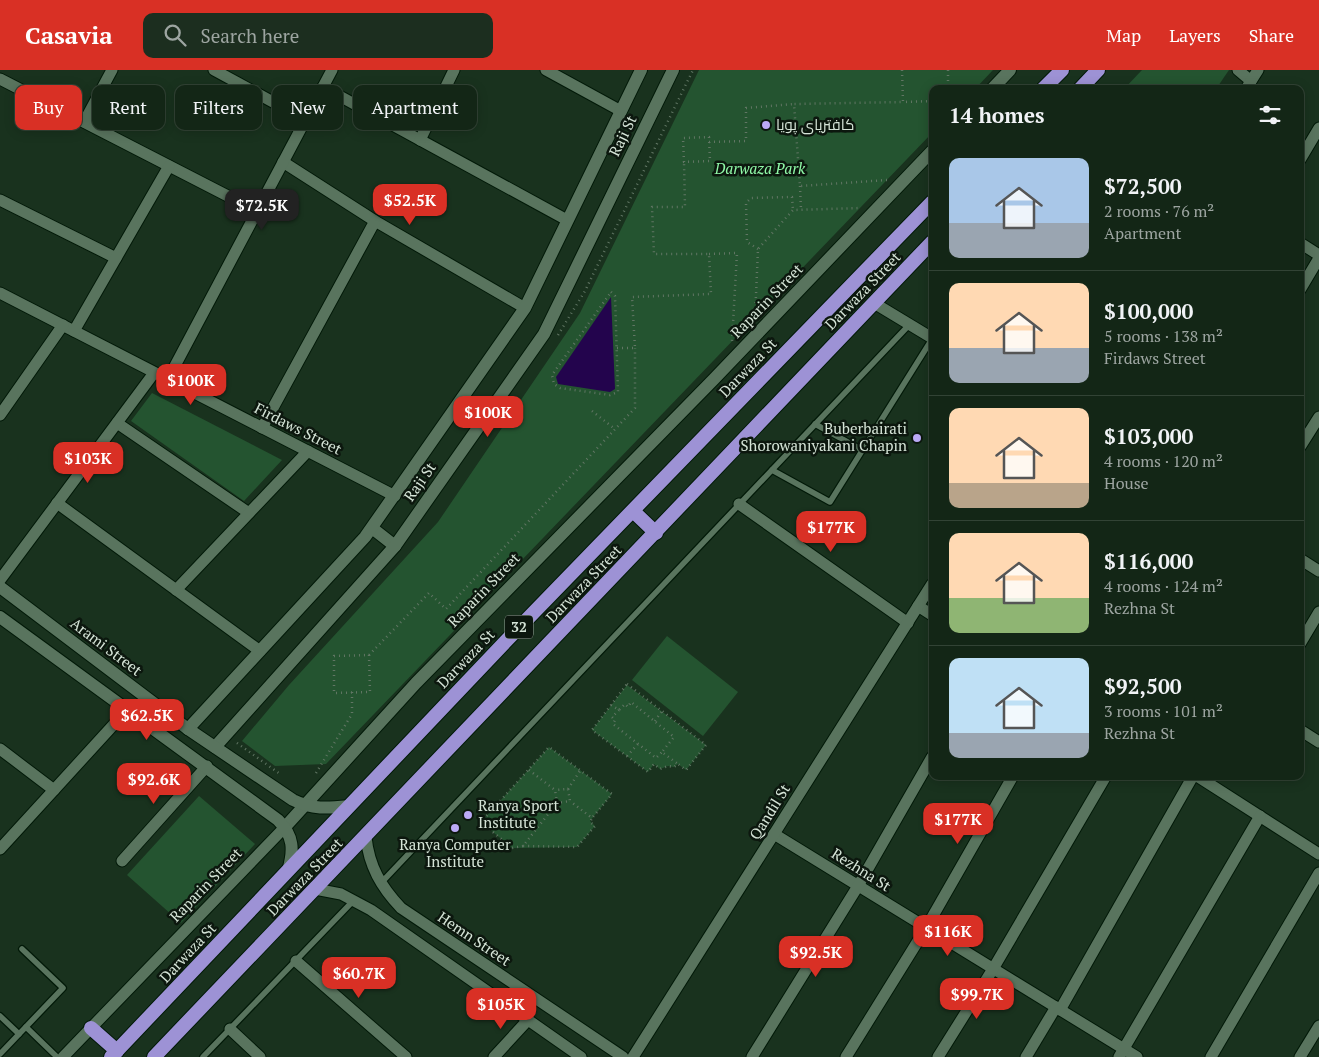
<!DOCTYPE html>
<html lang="en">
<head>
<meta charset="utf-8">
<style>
	body { margin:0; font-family:"PT Serif",Cairo,serif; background:#1c2e1f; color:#f1f3f6; height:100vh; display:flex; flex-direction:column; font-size:19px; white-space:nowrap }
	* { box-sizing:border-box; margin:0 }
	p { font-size:16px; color:#9da5a1 }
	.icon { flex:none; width:28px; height:28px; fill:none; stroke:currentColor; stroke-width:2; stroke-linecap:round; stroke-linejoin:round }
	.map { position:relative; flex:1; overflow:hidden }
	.details { position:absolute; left:929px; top:15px; width:375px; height:695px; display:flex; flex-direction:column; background:#132616; border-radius:10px; box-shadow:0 2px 12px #0003,0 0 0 1px #324335 }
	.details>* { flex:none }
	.hud { position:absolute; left:15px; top:15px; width:475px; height:45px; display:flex; gap:10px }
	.price { position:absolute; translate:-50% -42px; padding:0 11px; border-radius:10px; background:#d93025; color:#fff; font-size:16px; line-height:32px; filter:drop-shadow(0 1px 2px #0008) }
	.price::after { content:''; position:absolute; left:50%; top:30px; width:15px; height:11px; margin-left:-8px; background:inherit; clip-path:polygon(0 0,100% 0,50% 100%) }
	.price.active { background:#222; color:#fff }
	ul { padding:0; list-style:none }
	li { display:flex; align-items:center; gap:15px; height:125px; padding:0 20px }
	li+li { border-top:1px solid #324335 }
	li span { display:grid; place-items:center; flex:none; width:140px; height:100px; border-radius:10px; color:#555 }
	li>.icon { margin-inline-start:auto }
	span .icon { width:60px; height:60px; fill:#fffc; stroke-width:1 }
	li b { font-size:21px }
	h2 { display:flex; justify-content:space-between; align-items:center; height:60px; padding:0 20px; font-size:21px }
	.chip { padding:0 18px; border-radius:10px; background:#132616; box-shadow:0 2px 12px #0003,0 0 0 1px #324335; font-size:18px; line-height:45px }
	.chip.active { background:#d93025; color:#fff }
	header { display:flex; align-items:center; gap:30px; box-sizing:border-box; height:70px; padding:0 25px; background:#d93025; color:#fff }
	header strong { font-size:24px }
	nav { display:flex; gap:28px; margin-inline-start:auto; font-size:18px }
	.search { width:350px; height:45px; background:#1c2e1f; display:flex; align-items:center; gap:12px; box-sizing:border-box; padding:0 18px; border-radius:10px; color:#9da5a1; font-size:19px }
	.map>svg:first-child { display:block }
	.green { fill:#245430 }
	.water { fill:#23044d }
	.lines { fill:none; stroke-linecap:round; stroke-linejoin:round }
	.service-casing { stroke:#021908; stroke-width:8 }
	.minor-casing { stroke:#021908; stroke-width:13 }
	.tertiary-casing { stroke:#021908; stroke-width:14 }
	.secondary-casing { stroke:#021908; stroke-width:14 }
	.trunk-casing { stroke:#021908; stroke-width:16 }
	.path { stroke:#617664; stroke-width:2.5; stroke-dasharray:1 4; stroke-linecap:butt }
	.service { stroke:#59745e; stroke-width:5.5 }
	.minor { stroke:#59745e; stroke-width:11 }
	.tertiary { stroke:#59745e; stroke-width:12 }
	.secondary { stroke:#59745e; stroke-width:12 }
	.trunk { stroke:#9d92d5; stroke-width:14 }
	.poi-dot { fill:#bbaaf6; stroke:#0c170e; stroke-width:2 }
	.labels { text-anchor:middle; stroke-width:5; stroke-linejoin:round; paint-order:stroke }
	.shield { fill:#0c170e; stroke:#99a69b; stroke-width:1 }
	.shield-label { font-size:14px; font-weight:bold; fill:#d5e4d7 }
	.poi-label { font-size:15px; fill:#d5e4d7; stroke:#0c170e; text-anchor:start }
	.street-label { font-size:15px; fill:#d5e4d7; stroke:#0c170e }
	.park-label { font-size:15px; font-style:italic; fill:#90f9a8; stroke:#0c170e }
</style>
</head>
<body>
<header>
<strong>Casavia</strong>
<div class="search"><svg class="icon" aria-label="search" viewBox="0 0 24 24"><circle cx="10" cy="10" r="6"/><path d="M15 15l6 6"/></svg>Search here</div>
<nav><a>Map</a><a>Layers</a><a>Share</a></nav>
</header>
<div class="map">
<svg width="1319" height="987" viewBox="0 0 1319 987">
	<rect width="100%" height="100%" fill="#19321e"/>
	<g class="green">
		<polygon points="699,0 993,0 975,19 932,19 932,63 326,694 275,696 242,671 289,615 438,452 455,427 580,243"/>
		<polygon points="1142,0 1229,0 1216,19 1124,19"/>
		<polygon points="152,323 282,390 244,431 131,351"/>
		<polygon points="667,566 738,622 703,666 632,610"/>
		<polygon points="627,615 706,675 686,700 678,694 674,697 668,696 660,699 654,694 648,702 592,660"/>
		<polygon points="549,677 612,724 590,751 595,756 577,777 512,778 481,752"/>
		<polygon points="199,726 255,774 181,853 127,805"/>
	</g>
	<polygon class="water" points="611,227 615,319 610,322 558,314 556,307"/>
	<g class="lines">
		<defs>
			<g id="service">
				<polyline points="815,354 862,380"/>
				<polyline points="772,400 830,432 932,269"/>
				<polyline points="381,813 910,254"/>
				<polyline points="0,946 19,964"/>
				<polyline points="26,957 57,987"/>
				<polyline points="0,984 63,918 22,879"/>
				<polyline points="203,987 354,830"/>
			</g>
			<g id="minor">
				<polyline points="214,0 306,50"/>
				<polyline points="546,0 621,41"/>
				<polyline points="1238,0 1251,11"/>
				<polyline points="0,9 257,141"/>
				<polyline points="323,17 567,150"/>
				<polyline points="1246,19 1258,0"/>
				<polyline points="84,52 112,0"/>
				<polyline points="420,70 454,0"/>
				<polyline points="1300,90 1319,58"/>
				<polyline points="283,92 375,151 525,238"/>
				<polyline points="0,130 116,188"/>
				<polyline points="1300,173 1319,185"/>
				<polyline points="1300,220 1319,188"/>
				<polyline points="0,223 395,426"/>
				<polyline points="874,233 932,268"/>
				<polyline points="74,261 169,96"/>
				<polyline points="168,309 332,0"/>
				<polyline points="0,345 63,255"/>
				<polyline points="117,353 249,443"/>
				<polyline points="262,358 375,151"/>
				<polyline points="1300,377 1319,347"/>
				<polyline points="57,433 260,581"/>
				<polyline points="739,434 908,553"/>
				<polyline points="1300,489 1319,501"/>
				<polyline points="0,510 154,303"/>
				<polyline points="176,520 308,381"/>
				<polyline points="918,536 932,545"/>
				<polyline points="1300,574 1319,542"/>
				<polyline points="1300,660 1319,672"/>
				<polyline points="0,679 54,720"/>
				<polyline points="1197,706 1319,784"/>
				<polyline points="774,764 1137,987"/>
				<path d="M366 767C369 796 381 817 401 838L623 987"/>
				<polyline points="0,779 127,640"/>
				<polyline points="122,791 207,696"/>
				<polyline points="315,819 341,824 371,840 581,987"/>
				<polyline points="296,891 406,987"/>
				<polyline points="1060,940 1193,706"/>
				<polyline points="230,959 260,987"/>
				<polyline points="63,987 285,757"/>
				<polyline points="494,987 527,951"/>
				<polyline points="633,987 932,514"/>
				<polyline points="752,987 858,816 932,687"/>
				<polyline points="846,987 926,858 1013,706"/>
				<polyline points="938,987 993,899 1106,706"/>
				<polyline points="1026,987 1056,937"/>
				<polyline points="1119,987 1260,746"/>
				<polyline points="1211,987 1319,803"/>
				<polyline points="1300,987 1319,956"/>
			</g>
			<g id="tertiary">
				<polyline points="992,19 1010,0"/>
				<polyline points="372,458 395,476"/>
				<polyline points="188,659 365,467 525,238 641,0"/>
				<polyline points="215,677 395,476 544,264 673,0"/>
				<polyline points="285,757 416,613 714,309 932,81"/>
			</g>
			<g id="secondary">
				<path d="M0 517 188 659 293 730C313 740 329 738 350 736"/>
				<path d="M0 547 278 750C294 766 294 780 288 801"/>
			</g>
			<g id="trunk">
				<polyline points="1043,19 1062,0"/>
				<polyline points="1080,19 1098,0"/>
				<polyline points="633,441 656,463"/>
				<polyline points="91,958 117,981"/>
				<polyline points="111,987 506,571 932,132"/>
				<polyline points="154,987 932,172"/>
			</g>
		</defs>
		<use href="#service" class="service-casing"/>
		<use href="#minor" class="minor-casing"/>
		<use href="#tertiary" class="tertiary-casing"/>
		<use href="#secondary" class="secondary-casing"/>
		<use href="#trunk" class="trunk-casing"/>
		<g class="path">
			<polyline points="902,0 903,32 932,31"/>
			<polyline points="948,0 948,19"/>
			<polygon points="709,67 710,91 684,92 683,68"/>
			<polyline points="709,72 746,71 746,38 794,34"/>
			<polyline points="887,110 800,116 794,34 903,32"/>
			<polyline points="800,116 801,140"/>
			<polyline points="758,179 747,172 746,133 751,128 792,127 793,140"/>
			<polyline points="709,184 737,183 732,271"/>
			<polygon points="611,222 615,226 618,322 610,325 560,318 554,314 552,305"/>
			<polyline points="755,248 758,179 793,140 861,138"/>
			<polyline points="558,265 585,221 693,0"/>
			<polyline points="617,278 635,278 632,227 711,224 709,184 654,184 652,137 685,137 684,92"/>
			<polyline points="592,341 615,359"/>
			<polyline points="369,585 429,523 446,539 635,338 635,278"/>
			<polygon points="369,585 370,622 334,623 334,586"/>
			<polygon points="627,614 706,675 686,700 678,694 674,697 668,696 660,699 654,694 648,702 592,660"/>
			<polyline points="611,635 619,640 625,634 628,637 631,632 674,667 662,682 678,694"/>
			<polyline points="619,640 612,647 615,650 613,654 656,688 662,682"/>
			<polyline points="655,651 662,641"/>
			<polyline points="237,673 280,704"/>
			<polyline points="627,686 638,674"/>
			<polyline points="529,700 555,720 557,733 570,731 568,719 555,720"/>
			<polyline points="316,703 352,644 352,622"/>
			<polyline points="568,719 580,701"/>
			<polyline points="557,733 523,776 577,777 595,756 590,752 592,748 570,731"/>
			<polyline points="523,776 512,778 481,752 549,677 612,724 592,748"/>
		</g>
		<use href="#service" class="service"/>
		<use href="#minor" class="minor"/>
		<use href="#tertiary" class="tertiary"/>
		<use href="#secondary" class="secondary"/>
		<use href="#trunk" class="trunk"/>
	</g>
	<g class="poi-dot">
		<circle cx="766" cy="55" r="5"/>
		<circle cx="917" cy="368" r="5"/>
		<circle cx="468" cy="745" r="5"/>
		<circle cx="455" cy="758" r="5"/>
	</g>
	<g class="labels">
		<rect class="shield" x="505" y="545.5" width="28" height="23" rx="4"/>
		<g class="shield-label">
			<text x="519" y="562">32</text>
		</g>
		<g class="poi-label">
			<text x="776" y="60">کافتریای پویا</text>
			<text x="907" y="364" text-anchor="end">Buberbairati<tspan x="907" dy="17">Shorowaniyakani Chapin</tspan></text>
			<text x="478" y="741">Ranya Sport<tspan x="478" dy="17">Institute</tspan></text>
			<text x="455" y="780" text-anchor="middle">Ranya Computer<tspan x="455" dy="17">Institute</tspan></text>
		</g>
		<g class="street-label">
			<text transform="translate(623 66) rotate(-64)" y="5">Raji St</text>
			<text transform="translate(863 221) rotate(-46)" y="5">Darwaza Street</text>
			<text transform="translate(767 231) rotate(-46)" y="5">Raparin Street</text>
			<text transform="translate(748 298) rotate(-46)" y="5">Darwaza St</text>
			<text transform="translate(298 359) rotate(27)" y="5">Firdaws Street</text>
			<text transform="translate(420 412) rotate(-55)" y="5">Raji St</text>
			<text transform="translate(584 514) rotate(-46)" y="5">Darwaza Street</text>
			<text transform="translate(484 520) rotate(-46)" y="5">Raparin Street</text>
			<text transform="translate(106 577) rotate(37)" y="5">Arami Street</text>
			<text transform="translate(466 589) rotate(-46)" y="5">Darwaza St</text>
			<text transform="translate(770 742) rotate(-58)" y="5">Qandil St</text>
			<text transform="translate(861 800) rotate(32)" y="5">Rezhna St</text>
			<text transform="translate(305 807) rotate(-46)" y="5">Darwaza Street</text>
			<text transform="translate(206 815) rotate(-46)" y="5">Raparin Street</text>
			<text transform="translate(474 869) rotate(34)" y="5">Hemn Street</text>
			<text transform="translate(188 883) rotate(-47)" y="5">Darwaza St</text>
		</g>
		<g class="park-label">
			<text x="760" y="104">Darwaza Park</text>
		</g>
	</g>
</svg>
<b class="price" style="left:410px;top:156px">$52.5K</b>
<b class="price active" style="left:262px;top:161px">$72.5K</b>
<b class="price" style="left:191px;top:336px">$100K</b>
<b class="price" style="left:488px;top:368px">$100K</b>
<b class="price" style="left:88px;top:414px">$103K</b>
<b class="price" style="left:831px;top:483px">$177K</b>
<b class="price" style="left:147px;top:671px">$62.5K</b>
<b class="price" style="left:154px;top:735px">$92.6K</b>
<b class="price" style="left:958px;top:775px">$177K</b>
<b class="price" style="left:948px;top:887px">$116K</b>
<b class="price" style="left:816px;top:908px">$92.5K</b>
<b class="price" style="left:359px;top:929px">$60.7K</b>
<b class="price" style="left:977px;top:950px">$99.7K</b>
<b class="price" style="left:501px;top:960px">$105K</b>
<div class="hud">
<a class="chip active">Buy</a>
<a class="chip">Rent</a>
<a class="chip">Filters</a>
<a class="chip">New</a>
<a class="chip">Apartment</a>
</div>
<section class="details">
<h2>14 homes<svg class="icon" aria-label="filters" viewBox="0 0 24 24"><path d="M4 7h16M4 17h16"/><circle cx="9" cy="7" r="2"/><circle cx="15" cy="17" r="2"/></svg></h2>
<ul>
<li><span style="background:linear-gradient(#a9c7e8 65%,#9aa5b1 0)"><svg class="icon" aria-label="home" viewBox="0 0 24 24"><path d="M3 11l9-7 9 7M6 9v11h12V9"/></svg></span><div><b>$72,500</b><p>2 rooms · 76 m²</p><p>Apartment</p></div></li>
<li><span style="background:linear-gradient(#ffd9b3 65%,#9aa5b1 0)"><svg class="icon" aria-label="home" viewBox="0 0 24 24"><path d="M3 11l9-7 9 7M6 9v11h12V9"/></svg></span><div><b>$100,000</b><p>5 rooms · 138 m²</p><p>Firdaws Street</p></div></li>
<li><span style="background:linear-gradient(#ffd9b3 75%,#b9a48a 0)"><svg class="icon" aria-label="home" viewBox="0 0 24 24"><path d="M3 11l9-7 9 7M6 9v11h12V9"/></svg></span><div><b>$103,000</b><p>4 rooms · 120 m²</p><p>House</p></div></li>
<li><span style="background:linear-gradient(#ffd9b3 65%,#8fb573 0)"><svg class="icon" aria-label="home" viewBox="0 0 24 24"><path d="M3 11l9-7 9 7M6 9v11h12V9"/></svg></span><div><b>$116,000</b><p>4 rooms · 124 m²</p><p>Rezhna St</p></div></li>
<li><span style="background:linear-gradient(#bfe0f5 75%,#9aa5b1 0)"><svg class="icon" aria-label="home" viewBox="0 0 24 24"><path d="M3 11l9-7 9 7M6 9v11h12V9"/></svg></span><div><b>$92,500</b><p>3 rooms · 101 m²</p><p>Rezhna St</p></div></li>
</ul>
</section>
</div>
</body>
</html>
